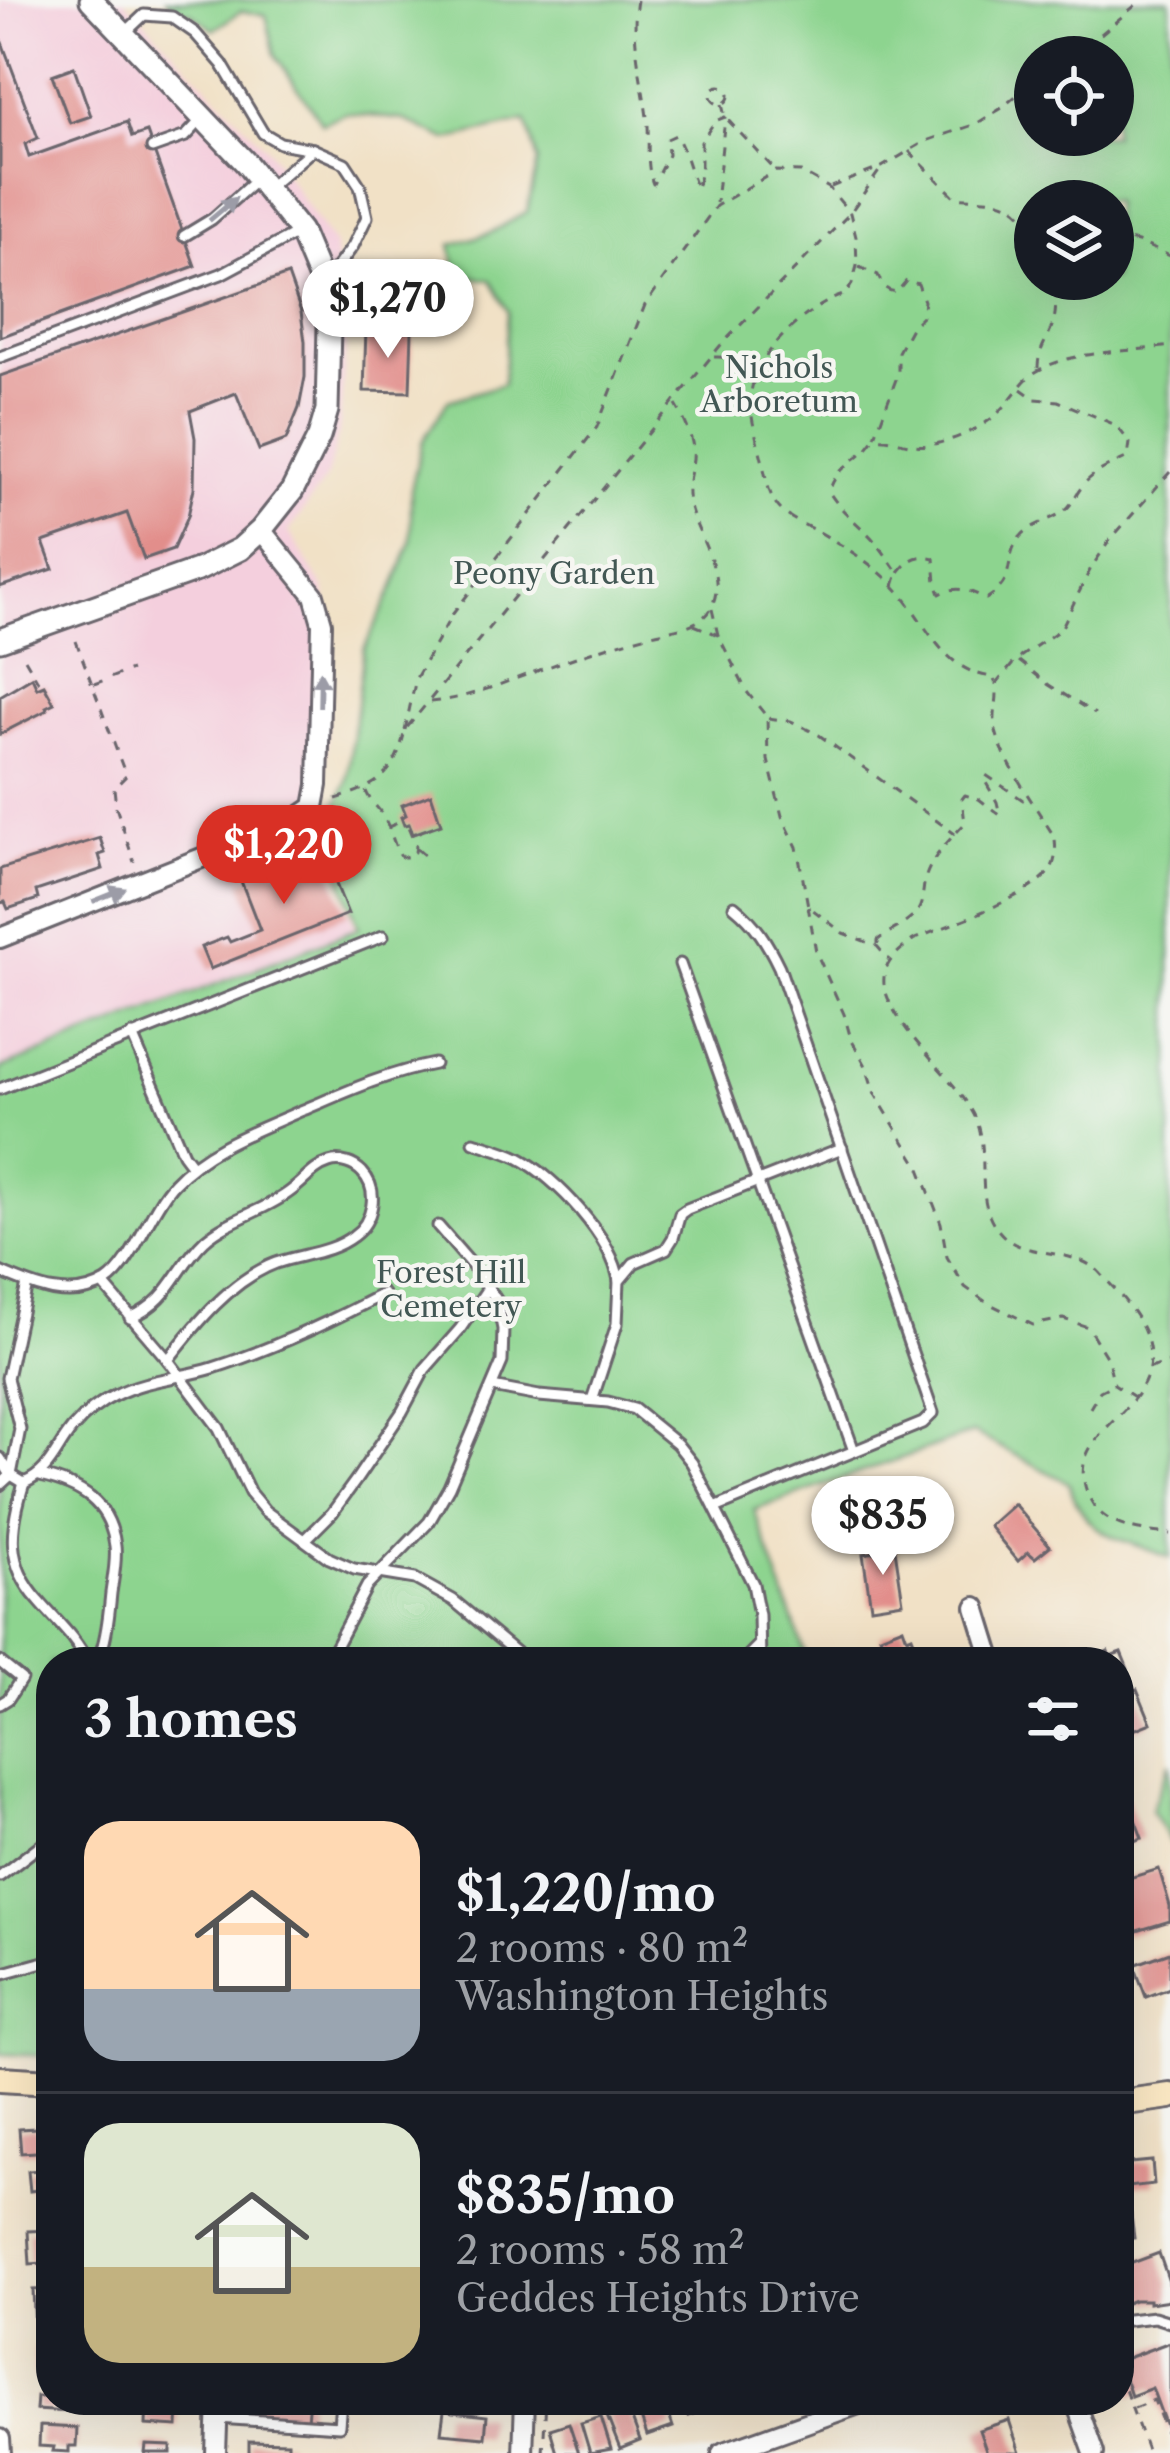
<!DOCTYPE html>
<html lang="en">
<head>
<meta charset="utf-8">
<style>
	body { margin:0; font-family:"Libre Caslon Text",serif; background:#242831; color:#f1f3f6; height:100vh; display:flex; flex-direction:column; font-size:45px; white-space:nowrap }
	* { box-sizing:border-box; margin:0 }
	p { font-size:39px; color:#9ea1a6 }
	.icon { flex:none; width:66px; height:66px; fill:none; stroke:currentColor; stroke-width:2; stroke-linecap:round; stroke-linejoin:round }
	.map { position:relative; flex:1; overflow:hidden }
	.drawer { position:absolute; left:36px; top:1647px; width:1098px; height:768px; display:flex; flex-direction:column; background:#171b24; border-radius:48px; box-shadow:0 12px 48px #0002 }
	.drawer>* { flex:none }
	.tools { position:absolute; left:1014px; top:36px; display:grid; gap:24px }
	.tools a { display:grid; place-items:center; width:120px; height:120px; border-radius:50%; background:#171b24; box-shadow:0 12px 48px #0002; font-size:60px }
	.price { position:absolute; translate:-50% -102px; padding:0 27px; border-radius:42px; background:#fff; color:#222; font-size:39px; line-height:78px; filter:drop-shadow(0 3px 6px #0008) }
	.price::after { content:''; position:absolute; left:50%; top:72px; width:36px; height:27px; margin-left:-18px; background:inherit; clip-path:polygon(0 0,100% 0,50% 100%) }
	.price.active { background:#d93025; color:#fff }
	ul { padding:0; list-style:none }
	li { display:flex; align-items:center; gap:36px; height:300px; padding:0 48px }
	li+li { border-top:3px solid #363941 }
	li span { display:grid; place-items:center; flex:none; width:336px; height:240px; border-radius:36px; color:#555 }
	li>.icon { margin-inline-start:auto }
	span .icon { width:144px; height:144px; fill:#fffc; stroke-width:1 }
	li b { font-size:51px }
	h2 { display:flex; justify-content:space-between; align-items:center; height:144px; padding:0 48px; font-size:51px }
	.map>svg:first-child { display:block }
	.built { fill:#f4cfdd }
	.green { fill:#8dd48f; stroke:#587b65; stroke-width:3; fill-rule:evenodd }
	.building { fill:#e28e8b }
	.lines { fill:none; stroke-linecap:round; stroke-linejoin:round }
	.service-casing { stroke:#6a656c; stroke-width:15 }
	.minor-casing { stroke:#6a656c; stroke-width:24 }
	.tertiary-casing { stroke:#6a656c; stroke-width:27 }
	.secondary-casing { stroke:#6a656c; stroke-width:30 }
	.path { stroke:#6a656c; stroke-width:3; stroke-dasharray:9 9; stroke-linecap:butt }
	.service { stroke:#fff; stroke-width:9 }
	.minor { stroke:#fff; stroke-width:18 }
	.tertiary { stroke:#fff; stroke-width:21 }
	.secondary { stroke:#fae7c3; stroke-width:24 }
	.oneway { fill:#9c9ca7 }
	.labels { text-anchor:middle; stroke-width:9; stroke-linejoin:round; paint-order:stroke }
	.park-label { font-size:30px; fill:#425754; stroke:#f6f6f2 }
</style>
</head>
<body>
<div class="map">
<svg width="1170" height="2453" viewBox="0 0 1170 2453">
	<rect width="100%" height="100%" fill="#f6f6f2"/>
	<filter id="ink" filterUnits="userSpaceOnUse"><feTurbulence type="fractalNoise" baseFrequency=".00833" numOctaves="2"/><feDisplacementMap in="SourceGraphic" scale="24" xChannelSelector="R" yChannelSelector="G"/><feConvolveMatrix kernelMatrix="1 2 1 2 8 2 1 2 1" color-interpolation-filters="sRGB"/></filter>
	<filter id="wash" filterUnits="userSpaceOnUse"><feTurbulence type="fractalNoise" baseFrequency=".004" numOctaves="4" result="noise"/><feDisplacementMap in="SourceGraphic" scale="48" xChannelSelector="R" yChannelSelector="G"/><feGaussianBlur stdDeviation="2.7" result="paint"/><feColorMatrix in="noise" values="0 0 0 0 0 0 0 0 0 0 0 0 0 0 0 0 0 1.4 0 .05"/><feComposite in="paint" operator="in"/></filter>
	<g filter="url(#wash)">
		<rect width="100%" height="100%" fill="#f1e1c6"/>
		<polygon class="built" points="0,0 124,0 269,150 334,246 347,334 339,432 327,476 289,532 324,588 332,635 324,792 311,821 356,928 0,1069"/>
		<g class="green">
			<path d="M167 0H1170V1558C1122 1537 1086 1540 1069 1483L973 1433 754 1510 808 1662H51V2056L0 2054V1069L359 928 323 825 335 809 347 782 364 649 394 587 411 541V490L422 442 448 401 503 384 508 311 491 280 458 275 451 245 490 233 527 212 538 161 526 121 447 140 404 120 345 113 322 123 275 55 266 15 241 11 214 30 190 12 176 11ZM1035 57H1113V135H1035ZM1035 201H1113V279H1035Z"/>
			<polygon points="1170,1762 1170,1842 1151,1810"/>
		</g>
		<g id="blocks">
			<g class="building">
				<polygon points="0,37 38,138 25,144 29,157 127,122 132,137 147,132 195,266 0,337"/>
				<polygon points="74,67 91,116 70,123 52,75"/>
				<polygon points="288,275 301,312 305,342 305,377 299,408 286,440 259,450 236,393 190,411 195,438 194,488 188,516 173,549 144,559 127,513 43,542 53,569 0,587 0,376"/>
				<polygon points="366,329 412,331 410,392 364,391"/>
				<polygon points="32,677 37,688 44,685 54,703 46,707 47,710 0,734 0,696"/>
				<polygon points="431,794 441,824 413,834 409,824 404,825 401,817 406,815 402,805"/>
				<polygon points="100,838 105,853 99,855 103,869 36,891 38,899 8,909 5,902 0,903 0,869"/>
				<polygon points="322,849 348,914 210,969 201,947 227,937 230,942 260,930 241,881 273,868 274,872 295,864 293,860"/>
				<polygon points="1014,1504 1050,1546 1035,1558 1028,1552 1018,1561 989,1526"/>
				<polygon points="895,1549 903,1602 871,1607 863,1554"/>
				<polygon points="903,1627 907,1638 912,1636 922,1662 889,1662 880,1636"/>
				<polygon points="1108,1651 1110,1656 1121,1652 1128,1669 1119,1673 1119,1662 1081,1662"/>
				<polygon points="1119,1681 1124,1694 1137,1689 1151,1723 1121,1735"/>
				<polygon points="1127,1798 1142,1838 1119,1847 1119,1801"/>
				<polygon points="1159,1869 1170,1906 1170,1921 1124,1935 1119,1918 1119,1881"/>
				<polygon points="1170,1952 1170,1988 1146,1997 1134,1965"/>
				<polygon points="51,2122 51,2151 21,2153 19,2129 37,2128 37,2123"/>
				<polygon points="1152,2161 1154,2184 1119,2188 1119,2164"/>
				<polygon points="51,2169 51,2200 45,2200 45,2189 30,2191 28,2171"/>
				<polygon points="1130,2207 1134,2238 1119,2240 1119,2208"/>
				<polygon points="51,2230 51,2266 44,2263 30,2264 28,2231"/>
				<polygon points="1159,2253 1169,2282 1170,2300 1149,2303 1149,2300 1134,2300 1121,2305 1119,2268"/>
				<polygon points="51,2289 51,2331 35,2332 33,2290"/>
				<polygon points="1170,2342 1170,2437 1152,2388 1131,2396 1119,2361"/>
				<polygon points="35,2348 51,2348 51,2377 34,2377"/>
				<polygon points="46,2390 51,2391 51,2400 77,2400 77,2405 68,2405 68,2412 36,2410 37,2397 46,2397"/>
				<polygon points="248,2400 309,2400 307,2420 249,2417"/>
				<polygon points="641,2400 664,2400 673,2427 647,2436 636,2402"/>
				<polygon points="682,2400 709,2400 711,2407 688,2416"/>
				<polygon points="147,2402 179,2403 178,2427 146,2425"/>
				<polygon points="628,2408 640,2441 620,2449 607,2416"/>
				<polygon points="444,2411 487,2416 485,2437 441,2433"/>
				<polygon points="601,2417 611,2449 590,2453 581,2423"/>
				<polygon points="1009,2420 1020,2453 987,2453 979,2430"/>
				<polygon points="569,2423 579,2453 557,2453 550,2429"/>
				<polygon points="40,2426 77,2428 76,2446 69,2446 69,2452 53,2451 54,2447 39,2446"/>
				<polygon points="249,2441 288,2442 288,2453 249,2453"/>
				<polygon points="146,2445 171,2446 171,2453 145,2453"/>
			</g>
		</g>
	</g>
	<g filter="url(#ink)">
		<use href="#blocks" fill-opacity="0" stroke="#6a656c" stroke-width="3"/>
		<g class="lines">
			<defs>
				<g id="service">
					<polyline points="126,32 144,15 172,17 195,33 222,64 263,133 280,143 313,149 345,163 360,186 367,217 353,246 323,286"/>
					<polyline points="152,148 186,136 204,117"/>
					<polyline points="268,188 313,149"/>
					<polyline points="184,236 212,219 256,180"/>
					<polyline points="0,357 221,274 299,232"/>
					<polyline points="680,964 854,1451"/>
					<polyline points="132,1035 183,1154 192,1166"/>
					<polyline points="0,1089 383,936"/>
					<path d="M474 1142C489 1147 505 1151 519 1158 557 1178 612 1238 619 1281"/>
					<path d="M0 1272C34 1287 71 1303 106 1282 133 1265 150 1208 174 1183 208 1147 258 1130 303 1110 346 1092 387 1073 434 1064"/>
					<polyline points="103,1284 168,1360 219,1428 250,1493 265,1511 329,1558 354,1569 415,1579 453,1600 527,1662"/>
					<path d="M130 1318C171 1301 176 1267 205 1240 230 1218 266 1211 292 1190 305 1181 313 1168 329 1163 341 1159 354 1164 362 1172 380 1191 373 1222 353 1236 331 1253 302 1254 276 1263 231 1280 196 1324 168 1360"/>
					<polyline points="492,1387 539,1396 608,1402 634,1409 677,1444 692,1463 753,1584 759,1615 760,1662"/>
					<polyline points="592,1400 617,1324 619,1281 634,1263 666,1249 673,1238 680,1214 687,1209 842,1148"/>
					<path d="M0 1458 11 1475 24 1483C50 1472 55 1450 72 1429 84 1415 99 1403 115 1395 146 1379 181 1378 213 1368 272 1349 328 1323 383 1294"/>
					<path d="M40 1476C80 1485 110 1502 115 1546 117 1561 113 1578 111 1593 109 1612 108 1630 102 1649"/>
					<path d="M24 1483C10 1528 5 1564 39 1601 56 1621 76 1638 87 1662"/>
					<polyline points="0,1485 11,1475 20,1429 7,1378 27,1284"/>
					<path d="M715 1508 923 1423 933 1413 779 967C767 942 756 924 734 906"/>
					<polyline points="305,1540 332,1513 356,1480 402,1412 425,1369 460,1329 488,1288"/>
					<polyline points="0,1662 21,1679 8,1699 0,1704"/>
					<polyline points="327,1662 367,1586 429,1522 449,1487 502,1362 503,1329 497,1301 477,1271 438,1226"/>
					<polyline points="742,1662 758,1646"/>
					<polyline points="0,1876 51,1837"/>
					<polyline points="0,1974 51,1960"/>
					<polyline points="1119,2321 1154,2317 1170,2322"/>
					<polyline points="218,2418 339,2426 341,2400"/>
				</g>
				<g id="minor">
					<polyline points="0,938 292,822 314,807 318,785 322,623 314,595 261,530"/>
					<polyline points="976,1607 993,1662"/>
					<polyline points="1075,2400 1094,2453"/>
					<polyline points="0,2439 1,2453"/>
					<polyline points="216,2453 218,2400"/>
					<polyline points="523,2453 525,2400"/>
					<polyline points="722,2453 870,2400"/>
				</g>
				<polyline id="tertiary" points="0,640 200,569 240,549 261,530 292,491 319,437 327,410 329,326 323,286 300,231 246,163 91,0"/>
				<g id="secondary">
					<polyline points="0,2079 51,2082"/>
					<polyline points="1119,2103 1170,2096"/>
				</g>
			</defs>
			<use href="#service" class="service-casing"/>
			<use href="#minor" class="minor-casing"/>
			<use href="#tertiary" class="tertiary-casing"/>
			<use href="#secondary" class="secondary-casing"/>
			<g class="path">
				<path d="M637 0C630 42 644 84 648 126 649 145 646 166 653 184L668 155 667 139 676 135C686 152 689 171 697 189L701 170V142L715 121 725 117 716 203"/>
				<polyline points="1073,57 1142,0"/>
				<circle cx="720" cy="95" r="9"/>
				<polyline points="722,104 725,117 776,171"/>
				<path d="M909 151 955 197C993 201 1014 193 1035 234"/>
				<polyline points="831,187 882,167 926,141 976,124 1002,108 1035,79"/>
				<polyline points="1113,237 1138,242 1170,256"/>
				<path d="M859 267 878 275C882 286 885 291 897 292L907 280 918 284 924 301 922 316 912 326 898 352V374L875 436"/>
				<path d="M714 357C735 356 742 364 751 382"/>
				<path d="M1038 368C1038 348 1049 339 1054 320 1057 307 1055 292 1057 279"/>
				<path d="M1170 472 1110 540 1091 568 1061 629 1017 659 996 684C999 698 994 709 995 723 995 750 1040 813 1055 838 1056 851 1057 863 1047 874 1027 898 945 926 913 940 898 952 882 963 884 984 890 1025 951 1074 972 1111 996 1151 966 1205 1007 1239 1029 1257 1078 1249 1100 1273 1121 1296 1150 1324 1150 1358 1149 1419 1058 1433 1090 1499 1104 1528 1141 1531 1170 1534"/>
				<path d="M899 572C909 559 917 554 934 558L936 583 940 594C958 585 969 590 986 599 1020 579 1001 556 1022 535 1032 524 1052 520 1064 511 1073 504 1074 497 1081 488 1091 473 1111 465 1128 457L1130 443 1116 425 1058 401 1035 399 1021 389"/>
				<path d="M894 586 898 573C888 558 878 543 865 531 851 518 839 508 829 492 838 463 859 462 874 439 894 437 909 448 929 445 954 441 986 427 1003 408 1013 397 1021 382 1034 373 1072 349 1127 353 1170 346"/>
				<polyline points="712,609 718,635"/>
				<polyline points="694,625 718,635 747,692 767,717 768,760 782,816 797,847 808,906 843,933 877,946 889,960"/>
				<polyline points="76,641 126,776 114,788 116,807 134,862"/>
				<polyline points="25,659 41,686"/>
				<polyline points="1019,661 1049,685 1095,714"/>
				<polyline points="94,684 131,670"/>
				<path d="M430 702C467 699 502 683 537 671 575 657 612 644 652 634 670 629 700 628 710 609 732 573 689 529 688 494 687 479 695 463 693 448 691 433 683 417 676 405"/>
				<polyline points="768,718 791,721 819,735 955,834"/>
				<path d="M405 730 416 678 452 615 597 427 645 305 716 206 776 171 801 172 829 188 850 213 856 237 857 266 852 284 846 294C809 305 761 348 752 387 747 409 757 438 762 459 766 477 768 497 781 510 791 520 809 527 821 533 846 548 875 565 895 587 926 620 940 671 993 677L995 682"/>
				<path d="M366 791C370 802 378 807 384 817 391 830 393 844 401 857H408L415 852 416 846 407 824"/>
				<path d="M336 799C379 785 395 775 405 730L720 346 850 213 882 167"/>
				<polyline points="388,827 403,821"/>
				<polyline points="417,849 430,860"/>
				<polyline points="808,906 816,952 844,1014 851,1039 865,1064 875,1094 919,1166 941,1223 947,1257 965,1287 986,1302 1033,1325 1063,1319 1088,1327 1108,1360 1114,1384 1136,1398"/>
				<path d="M878 944V940C890 930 907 925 917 912 924 903 922 888 926 876 933 855 950 840 965 823L962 799 965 795 979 799 1000 815 997 802 985 781 986 775 1023 800 1027 798"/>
				<polyline points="1150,1368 1170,1362"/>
				<polyline points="1090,1408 1100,1391 1112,1385"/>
				<polyline points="1119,2373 1148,2453"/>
				<polyline points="1134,2408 1154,2400 1170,2443"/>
				<polyline points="543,2453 546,2400"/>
			</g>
			<use href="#service" class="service"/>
			<use href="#minor" class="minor"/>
			<use href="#tertiary" class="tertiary"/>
			<use href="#secondary" class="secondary"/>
		</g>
		<defs><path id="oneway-solid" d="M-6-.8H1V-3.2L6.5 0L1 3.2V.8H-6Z" transform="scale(3)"/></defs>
		<g class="oneway">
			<use href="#oneway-solid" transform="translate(223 209) rotate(-40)"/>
			<use href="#oneway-solid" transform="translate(320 689) rotate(-89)"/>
			<use href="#oneway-solid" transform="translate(109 895) rotate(-22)"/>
		</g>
	</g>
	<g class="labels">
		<g class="park-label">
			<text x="779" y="378">Nichols<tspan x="779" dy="34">Arboretum</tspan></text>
			<text x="554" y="584">Peony Garden</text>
			<text x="451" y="1283">Forest Hill<tspan x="451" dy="34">Cemetery</tspan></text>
		</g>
	</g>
</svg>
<div class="tools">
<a><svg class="icon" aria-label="locate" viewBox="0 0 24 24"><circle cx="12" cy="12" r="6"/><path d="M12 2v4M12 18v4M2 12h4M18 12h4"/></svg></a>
<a><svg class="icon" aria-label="layers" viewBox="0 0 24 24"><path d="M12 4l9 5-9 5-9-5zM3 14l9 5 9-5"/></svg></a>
</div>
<b class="price" style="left:388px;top:361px">$1,270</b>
<b class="price active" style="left:284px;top:907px">$1,220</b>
<b class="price" style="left:883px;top:1578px">$835</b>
<section class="drawer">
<h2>3 homes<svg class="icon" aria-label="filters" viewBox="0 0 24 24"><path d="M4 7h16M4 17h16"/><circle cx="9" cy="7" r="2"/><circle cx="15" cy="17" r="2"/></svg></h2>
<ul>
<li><span style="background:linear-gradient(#ffd9b3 70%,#9aa5b1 0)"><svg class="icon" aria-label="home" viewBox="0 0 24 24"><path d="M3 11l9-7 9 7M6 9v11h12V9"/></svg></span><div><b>$1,220/mo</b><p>2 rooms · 80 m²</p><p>Washington Heights</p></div></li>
<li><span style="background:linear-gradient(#dfe7d0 60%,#c2b280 0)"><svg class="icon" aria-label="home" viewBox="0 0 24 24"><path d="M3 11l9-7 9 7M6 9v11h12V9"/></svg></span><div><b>$835/mo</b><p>2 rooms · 58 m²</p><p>Geddes Heights Drive</p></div></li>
</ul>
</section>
</div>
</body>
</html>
